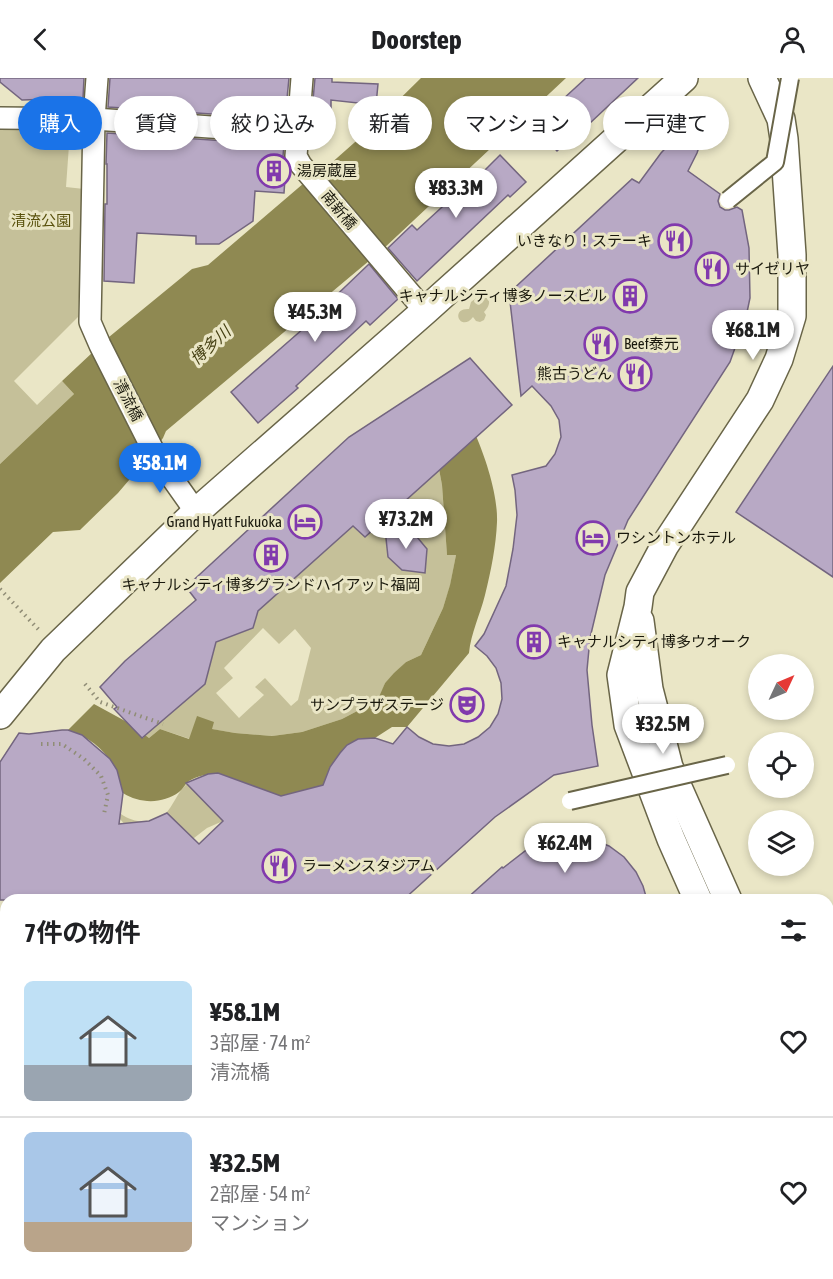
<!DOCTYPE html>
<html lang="ja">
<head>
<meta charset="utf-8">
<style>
	body { margin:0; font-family:"Asap Condensed","Noto Sans JP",sans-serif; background:#f6f6f6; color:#202124; height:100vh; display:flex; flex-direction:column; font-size:22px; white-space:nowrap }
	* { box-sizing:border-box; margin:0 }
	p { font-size:20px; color:#757577 }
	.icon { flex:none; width:33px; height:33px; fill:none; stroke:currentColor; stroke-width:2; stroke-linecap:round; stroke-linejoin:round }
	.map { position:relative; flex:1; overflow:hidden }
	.drawer { position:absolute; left:0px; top:816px; width:834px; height:386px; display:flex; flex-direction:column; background:#fff; border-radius:18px 18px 0 0; box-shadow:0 3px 9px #0003 }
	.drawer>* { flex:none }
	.banner { position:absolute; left:18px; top:18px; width:798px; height:54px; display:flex; gap:12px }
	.needle { width:39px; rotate:46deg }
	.buttons { position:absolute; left:748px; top:576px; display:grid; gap:12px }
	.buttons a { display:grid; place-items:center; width:66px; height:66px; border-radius:50%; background:#fff; box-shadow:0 3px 9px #0003; font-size:30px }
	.price { position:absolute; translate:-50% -51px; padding:0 14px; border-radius:21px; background:#fff; color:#222; font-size:20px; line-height:39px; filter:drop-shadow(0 2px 3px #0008) }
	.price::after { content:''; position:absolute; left:50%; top:36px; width:18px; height:14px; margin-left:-9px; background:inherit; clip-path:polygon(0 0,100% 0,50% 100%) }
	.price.on { background:#1a73e8; color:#fff }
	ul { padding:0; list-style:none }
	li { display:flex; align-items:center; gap:18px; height:150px; padding:0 24px }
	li+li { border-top:2px solid #e0e0e0 }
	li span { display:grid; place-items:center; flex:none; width:168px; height:120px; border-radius:9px; color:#555 }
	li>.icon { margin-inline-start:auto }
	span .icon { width:72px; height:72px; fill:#fffc; stroke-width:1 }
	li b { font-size:26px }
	h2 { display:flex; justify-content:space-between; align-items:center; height:72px; padding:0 24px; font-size:26px }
	.tag { padding:0 21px; border-radius:27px; background:#fff; box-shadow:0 3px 9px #0003; font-size:21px; line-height:54px }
	.tag.on { background:#1a73e8; color:#fff }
	header { display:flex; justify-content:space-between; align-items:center; height:78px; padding:0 24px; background:#fff; font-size:27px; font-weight:700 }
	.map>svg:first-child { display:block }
	.green { fill:#c5c099; fill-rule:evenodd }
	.water { fill:#8f8952 }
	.building { fill:#b8a9c5; stroke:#73657f; stroke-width:1.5 }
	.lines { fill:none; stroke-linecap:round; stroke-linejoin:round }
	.minor-casing { stroke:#696548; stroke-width:24 }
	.tertiary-casing { stroke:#696548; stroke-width:30 }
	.path { stroke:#908d76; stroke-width:4; stroke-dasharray:1.5 4.5; stroke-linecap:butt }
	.minor { stroke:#fff; stroke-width:21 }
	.tertiary { stroke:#fff; stroke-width:27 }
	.pedestrian-bridge-casing { stroke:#696548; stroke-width:20; stroke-linecap:butt }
	.pedestrian-bridge { stroke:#fff; stroke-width:16 }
	.labels { text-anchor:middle; stroke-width:6; stroke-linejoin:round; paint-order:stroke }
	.poi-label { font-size:15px; fill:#19180c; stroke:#eae6c6; text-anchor:start }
	.street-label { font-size:15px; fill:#19180c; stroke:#eae6c6 }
	.park-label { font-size:15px; fill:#59510d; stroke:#eae6c6 }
	.water-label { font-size:16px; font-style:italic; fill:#443f12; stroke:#eae6c6 }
</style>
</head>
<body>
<header><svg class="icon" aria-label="back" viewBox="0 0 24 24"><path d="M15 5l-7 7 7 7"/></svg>Doorstep<svg class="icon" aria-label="person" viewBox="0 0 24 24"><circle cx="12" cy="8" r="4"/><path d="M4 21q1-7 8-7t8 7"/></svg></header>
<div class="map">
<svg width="833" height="1201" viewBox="0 0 833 1201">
	<rect width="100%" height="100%" fill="#eae6c6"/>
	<g class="green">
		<polygon points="0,49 70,53 66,109 84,111 78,239 14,303 37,327 62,303 74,316 0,386"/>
		<path d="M480 217C492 219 491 227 484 234L486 237 484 242 480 244 476 243 473 239C461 255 449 230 469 231L471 224Z"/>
		<path d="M439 391 442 407 447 477H456L450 508 443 530 421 577 406 584 385 605 380 619 361 631 342 641 302 654 272 658 235 655 211 651 197 639 190 661 160 651 149 660 145 657 205 606 216 564 253 550 258 533 353 448 365 459ZM263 550 279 566 295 551 311 570 298 622 291 628 265 600 255 609 264 617 239 640 216 615 233 600 224 590Z"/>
		<path d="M218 695 281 718 207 750 172 777 173 800 119 740 121 736C134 745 151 747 165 736 173 729 177 714 187 706 194 699 208 696 218 695Z"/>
	</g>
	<g class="water">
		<polygon points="421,0 566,0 382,172 166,353 163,360 147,381 118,415 80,452 53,454 0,505 0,386 74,316 62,303 109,259 192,191 208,187 304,105 320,95 363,57"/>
		<path d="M476 358C486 381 498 418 497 444 496 468 491 493 485 517 480 537 471 555 469 575L407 649H392L375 660 358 661 347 667 340 675 330 689 323 707 281 718 217 695C208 696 197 698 189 703 185 706 183 711 179 714 163 726 140 726 123 715 116 683 100 663 68 652L94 626 127 644 143 660 145 657 149 660 160 651 189 661 197 638 214 644 212 651 235 655 272 658 302 654 342 641 361 631 379 619 385 605 394 595 406 584 421 577 443 530 450 507 456 477H447L442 407 439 391Z"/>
	</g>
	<g class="building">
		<polygon points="0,0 84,0 83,20 22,22 0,4"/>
		<polygon points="110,0 289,0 285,41 108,29"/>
		<polygon points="315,0 332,0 332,4 378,6 376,27 331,22 331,34 312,33"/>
		<polygon points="586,0 638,0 589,46 587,44 557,73 532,46 560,20 562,22"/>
		<polygon points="681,54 692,59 699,69 697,75 688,93 720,116 718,123 720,129 725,132 729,132 737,129 742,132 749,170 750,220 746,239 730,284 628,442 605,497 590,560 587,592 592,647 598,688 554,697 495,739 403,822 0,822 0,684 19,655 29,656 62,652 68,652 82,657 110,681 117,692 123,715 119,746 149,743 167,735 199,766 223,743 186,705 208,696 218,695 281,718 323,707 330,689 340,675 347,667 358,661 375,660 393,666 407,649 419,659 433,666 449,668 464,666 478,659 490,649 498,636 502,621 501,605 496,590 487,578 475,568 484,556 506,508 513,471 517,437 515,412 512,397 546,388 555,376 561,359 559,342 551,328 532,308 521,318 509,215 632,101 639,105 661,75"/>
		<polygon points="107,55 284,67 283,78 286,86 284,115 255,113 253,143 219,166 196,166 196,158 137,155 134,205 104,203 105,126 107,126 107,86 106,86"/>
		<polygon points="500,77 526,104 510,119 508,117 417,203 388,170 412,147 417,152 465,108 467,110"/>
		<polygon points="369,186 398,221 370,247 366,243 296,308 298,310 258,345 231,314 304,250 324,231 323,230"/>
		<polygon points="470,280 512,327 365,459 353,448 258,533 253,550 216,564 205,606 142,660 114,631 117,629 100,609 125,583 196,522 186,509 349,359"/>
		<polygon points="833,288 833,499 736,434"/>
		<polygon points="385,451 412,453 427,471 425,495 402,492 388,479"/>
		<polygon points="558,757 574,757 591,761 609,768 624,779 636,794 643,808 647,822 465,822 502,789 503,790 529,770 542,763"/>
	</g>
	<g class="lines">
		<defs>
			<g id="minor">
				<polyline points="97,0 94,41 90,244 100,267 155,376 196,434"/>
				<polyline points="302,0 296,78 301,87 425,233"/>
				<polyline points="0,40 94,41 298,55"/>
			</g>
			<g id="tertiary">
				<polyline points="640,543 649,611 669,689 728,822"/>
				<polyline points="0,637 53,572 196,434 425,233 684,0"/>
				<polyline points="698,822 671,761 628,647 621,597 638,529 640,514 665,467 760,322 779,281 792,238 792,177 784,61 781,41 762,0"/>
				<polyline points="828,1081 833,1080"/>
				<polyline points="0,1152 6,1153"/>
				<polyline points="828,1186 833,1155"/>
				<polyline points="236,1196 267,1201"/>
				<polyline points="596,1201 603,1196"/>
			</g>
		</defs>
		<use href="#minor" class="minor-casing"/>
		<use href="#tertiary" class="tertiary-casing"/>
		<g class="path">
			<polyline points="0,511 39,552"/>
			<polyline points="85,606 100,624 163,646"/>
			<polyline points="41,666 62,666 84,681 101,698 108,717 104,736"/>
		</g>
		<use href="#minor" class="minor"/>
		<use href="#tertiary" class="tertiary"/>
		<defs>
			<g id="pedestrian-bridge">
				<polyline points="728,122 775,84 790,0"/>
				<polyline points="570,723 727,687"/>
			</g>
		</defs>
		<use href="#pedestrian-bridge" class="pedestrian-bridge-casing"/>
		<use href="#pedestrian-bridge" class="pedestrian-bridge"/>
	</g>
	<defs>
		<symbol id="building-ring" viewBox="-11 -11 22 22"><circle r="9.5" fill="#eae6c6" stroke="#813aad" stroke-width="1.5"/><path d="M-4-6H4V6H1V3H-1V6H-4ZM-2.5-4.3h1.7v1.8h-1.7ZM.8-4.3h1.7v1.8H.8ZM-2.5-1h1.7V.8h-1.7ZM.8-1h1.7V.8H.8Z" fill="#813aad"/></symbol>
		<symbol id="restaurant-ring" viewBox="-11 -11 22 22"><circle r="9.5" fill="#eae6c6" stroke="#813aad" stroke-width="1.5"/><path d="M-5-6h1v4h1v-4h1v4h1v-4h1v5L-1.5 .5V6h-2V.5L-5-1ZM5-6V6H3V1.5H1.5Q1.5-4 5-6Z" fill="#813aad"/></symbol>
		<symbol id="hotel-ring" viewBox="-11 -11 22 22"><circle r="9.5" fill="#eae6c6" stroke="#813aad" stroke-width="1.5"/><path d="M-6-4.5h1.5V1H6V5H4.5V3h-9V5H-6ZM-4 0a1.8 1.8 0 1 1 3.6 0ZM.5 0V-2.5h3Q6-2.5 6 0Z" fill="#813aad"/></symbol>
		<symbol id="theatre-ring" viewBox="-11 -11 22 22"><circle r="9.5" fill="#eae6c6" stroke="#813aad" stroke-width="1.5"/><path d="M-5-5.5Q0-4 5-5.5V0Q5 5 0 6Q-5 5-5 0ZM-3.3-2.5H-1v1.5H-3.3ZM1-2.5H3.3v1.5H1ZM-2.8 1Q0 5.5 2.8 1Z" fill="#813aad"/></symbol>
	</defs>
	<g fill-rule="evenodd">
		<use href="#building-ring" x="255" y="74" width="38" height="38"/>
		<use href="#restaurant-ring" x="656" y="144" width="38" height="38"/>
		<use href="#restaurant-ring" x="693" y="172" width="38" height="38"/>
		<use href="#building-ring" x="611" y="199" width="38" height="38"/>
		<use href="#restaurant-ring" x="582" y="247" width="38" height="38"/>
		<use href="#restaurant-ring" x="616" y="277" width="38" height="38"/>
		<use href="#hotel-ring" x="286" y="425" width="38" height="38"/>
		<use href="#hotel-ring" x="574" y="441" width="38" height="38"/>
		<use href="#building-ring" x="252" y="458" width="38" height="38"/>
		<use href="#building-ring" x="515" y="545" width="38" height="38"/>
		<use href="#theatre-ring" x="448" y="608" width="38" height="38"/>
		<use href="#restaurant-ring" x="260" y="769" width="38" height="38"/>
	</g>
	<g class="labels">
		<g class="poi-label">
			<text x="297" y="98">湯房蔵屋</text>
			<text x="652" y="168" text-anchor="end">いきなり！ステーキ</text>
			<text x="735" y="196">サイゼリヤ</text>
			<text x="607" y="223" text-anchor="end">キャナルシティ博多ノースビル</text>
			<text x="624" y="271">Beef泰元</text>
			<text x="612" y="301" text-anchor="end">熊古うどん</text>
			<text x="282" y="449" text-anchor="end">Grand Hyatt Fukuoka</text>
			<text x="616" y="465">ワシントンホテル</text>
			<text x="271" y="512" text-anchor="middle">キャナルシティ博多グランドハイアット福岡</text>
			<text x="557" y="569">キャナルシティ博多ウオーク</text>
			<text x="444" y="632" text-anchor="end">サンプラザステージ</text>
			<text x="302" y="793">ラーメンスタジアム</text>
		</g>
		<g class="street-label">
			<text transform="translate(339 132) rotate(50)" y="5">南新橋</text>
			<text transform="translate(128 322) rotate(63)" y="5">清流橋</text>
		</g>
		<g class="park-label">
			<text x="41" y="148">清流公園</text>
		</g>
		<g class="water-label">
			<text transform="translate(210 267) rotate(-43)" y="6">博多川</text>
		</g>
	</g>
</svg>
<div class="buttons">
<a><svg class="needle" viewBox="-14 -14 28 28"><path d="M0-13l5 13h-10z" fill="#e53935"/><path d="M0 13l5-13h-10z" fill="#757577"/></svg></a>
<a><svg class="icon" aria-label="locate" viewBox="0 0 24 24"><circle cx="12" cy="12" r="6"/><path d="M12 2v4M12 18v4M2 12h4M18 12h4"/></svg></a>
<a><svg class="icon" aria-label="layers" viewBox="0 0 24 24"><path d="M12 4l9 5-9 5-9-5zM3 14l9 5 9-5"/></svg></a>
</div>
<b class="price" style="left:456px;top:141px">¥83.3M</b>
<b class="price" style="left:315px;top:265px">¥45.3M</b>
<b class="price" style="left:753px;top:283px">¥68.1M</b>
<b class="price on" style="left:160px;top:416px">¥58.1M</b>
<b class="price" style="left:406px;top:472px">¥73.2M</b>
<b class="price" style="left:663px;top:677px">¥32.5M</b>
<b class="price" style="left:565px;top:796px">¥62.4M</b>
<div class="banner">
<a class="tag on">購入</a>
<a class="tag">賃貸</a>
<a class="tag">絞り込み</a>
<a class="tag">新着</a>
<a class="tag">マンション</a>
<a class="tag">一戸建て</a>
</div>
<section class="drawer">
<h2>7件の物件<svg class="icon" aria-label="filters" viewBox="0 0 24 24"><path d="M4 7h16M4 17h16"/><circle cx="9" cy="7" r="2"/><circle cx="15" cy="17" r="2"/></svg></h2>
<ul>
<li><span style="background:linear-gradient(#bfe0f5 70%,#9aa5b1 0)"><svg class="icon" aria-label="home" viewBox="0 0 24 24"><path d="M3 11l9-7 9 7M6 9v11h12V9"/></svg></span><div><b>¥58.1M</b><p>3部屋 · 74 m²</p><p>清流橋</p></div><svg class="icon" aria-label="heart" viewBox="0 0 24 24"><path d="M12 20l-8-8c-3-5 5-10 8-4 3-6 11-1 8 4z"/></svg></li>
<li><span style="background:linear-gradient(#a9c7e8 75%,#b9a48a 0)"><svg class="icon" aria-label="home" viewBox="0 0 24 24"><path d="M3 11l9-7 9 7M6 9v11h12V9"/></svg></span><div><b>¥32.5M</b><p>2部屋 · 54 m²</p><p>マンション</p></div><svg class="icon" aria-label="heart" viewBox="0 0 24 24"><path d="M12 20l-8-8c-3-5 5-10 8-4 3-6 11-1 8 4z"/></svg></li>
</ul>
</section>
</div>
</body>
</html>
